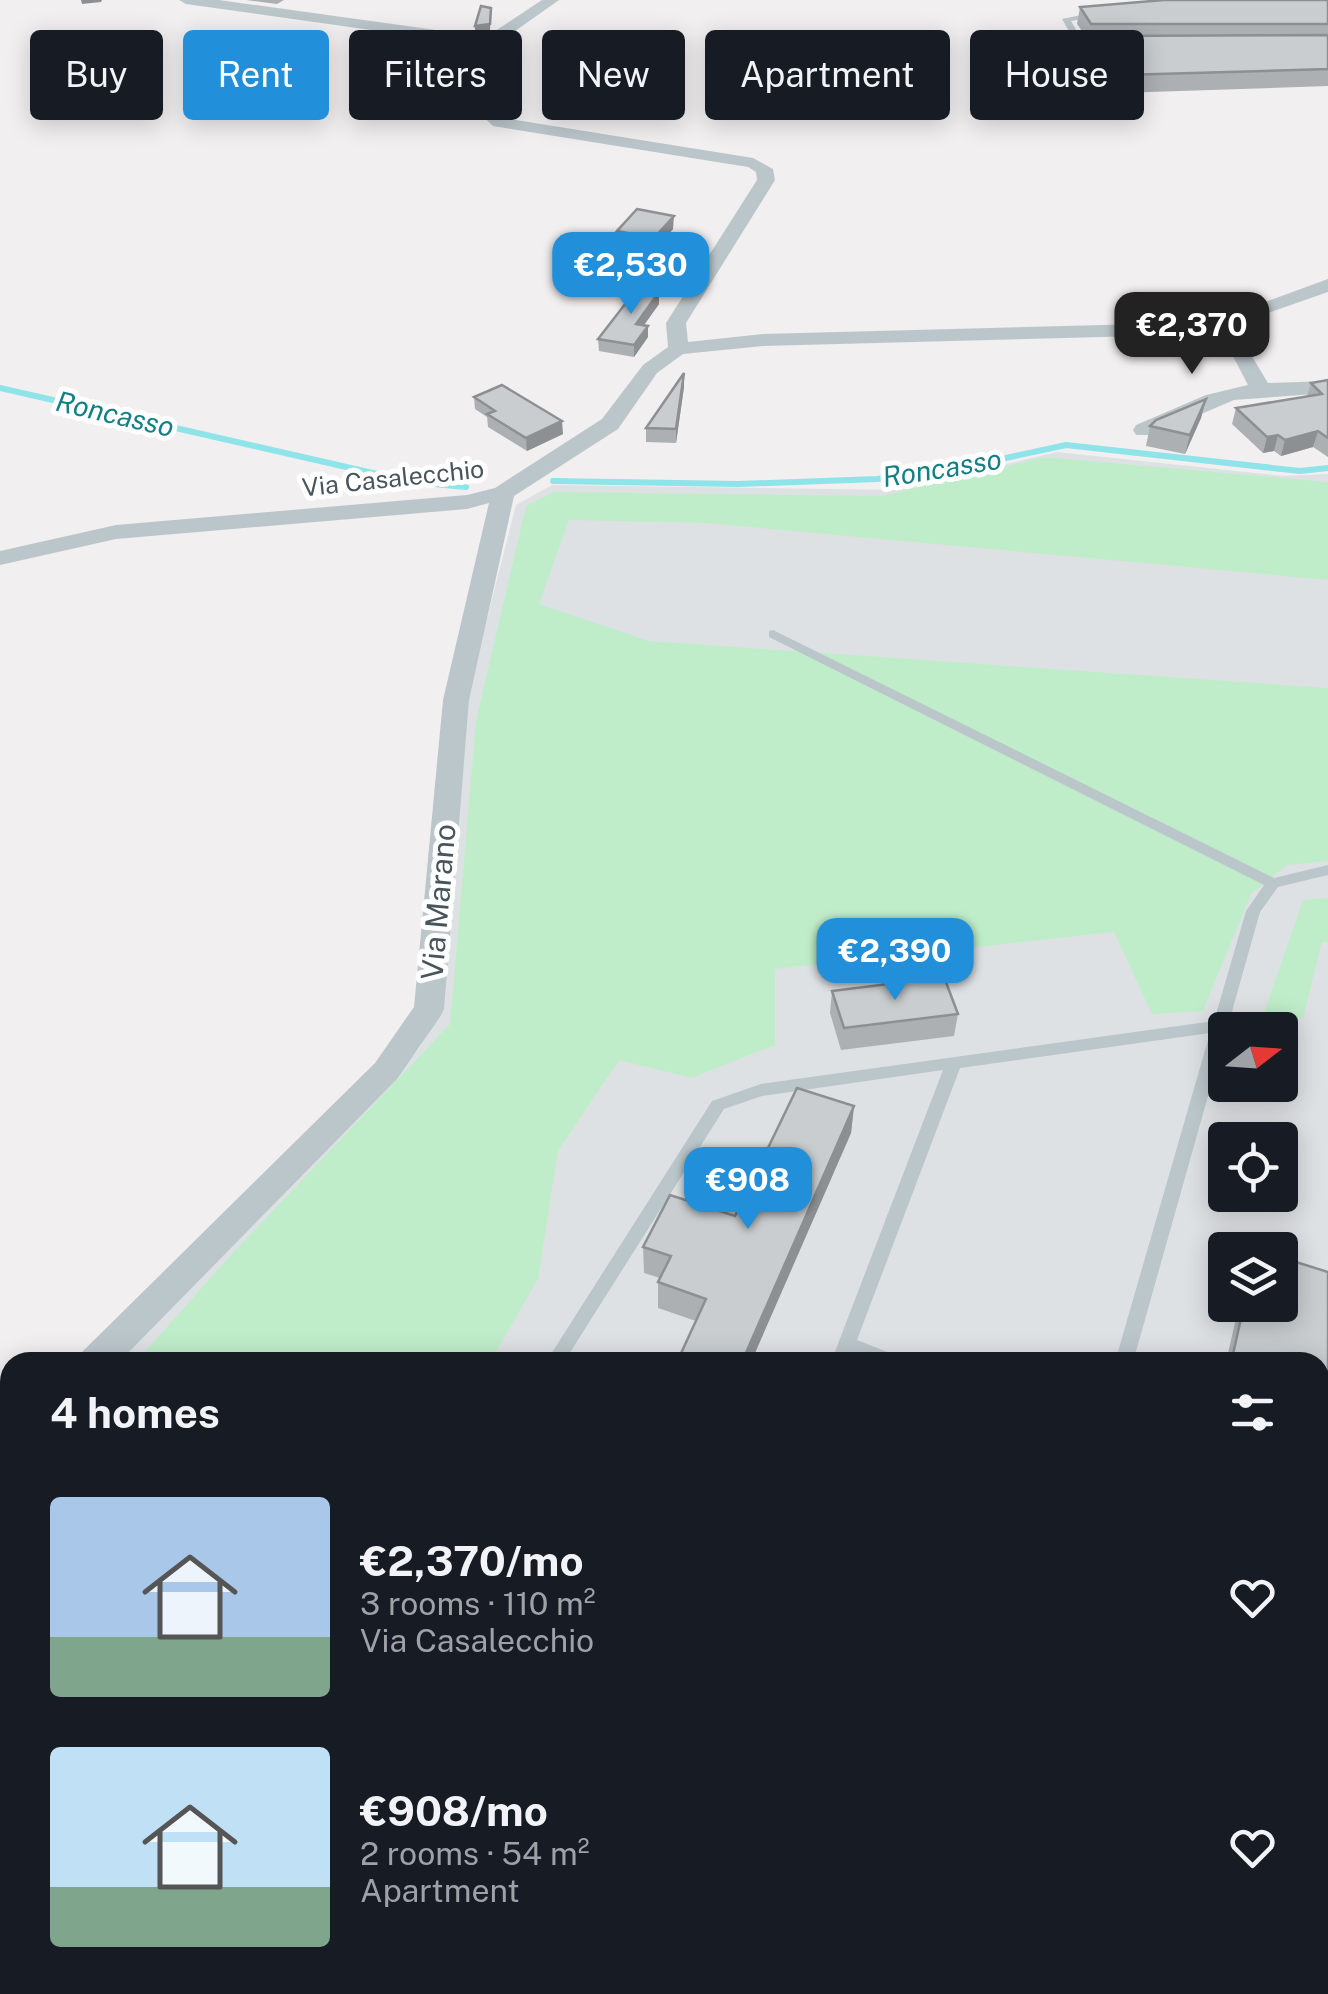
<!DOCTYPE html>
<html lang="en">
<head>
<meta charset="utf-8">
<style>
	body { margin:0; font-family:"Public Sans",sans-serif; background:#20242c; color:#f1f3f6; height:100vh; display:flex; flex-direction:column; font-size:38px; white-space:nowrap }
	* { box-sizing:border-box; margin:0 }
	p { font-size:32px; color:#9ea1a6 }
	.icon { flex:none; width:55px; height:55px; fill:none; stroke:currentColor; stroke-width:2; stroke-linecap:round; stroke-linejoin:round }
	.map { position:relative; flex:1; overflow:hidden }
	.drawer { position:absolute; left:0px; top:1352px; width:1330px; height:642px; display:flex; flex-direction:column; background:#171b24; border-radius:30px 30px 0 0; box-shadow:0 5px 25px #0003 }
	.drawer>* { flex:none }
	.guide { position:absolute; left:30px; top:30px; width:1270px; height:90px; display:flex; gap:20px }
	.needle { width:65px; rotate:73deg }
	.controls { position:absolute; left:1208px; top:1012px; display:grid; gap:20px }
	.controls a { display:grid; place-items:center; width:90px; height:90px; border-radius:10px; background:#171b24; box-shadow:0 5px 25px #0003; font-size:50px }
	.price { position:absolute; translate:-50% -85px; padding:0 22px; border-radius:20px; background:#218fd9; color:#fff; font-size:32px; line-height:65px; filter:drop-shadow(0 2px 5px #0008) }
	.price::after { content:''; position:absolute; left:50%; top:60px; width:30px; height:22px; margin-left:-15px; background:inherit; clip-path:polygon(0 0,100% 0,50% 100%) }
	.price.selected { background:#222; color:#fff }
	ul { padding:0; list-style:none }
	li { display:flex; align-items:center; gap:30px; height:250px; padding:0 50px }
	li span { display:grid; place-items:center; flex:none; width:280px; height:200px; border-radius:10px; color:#555 }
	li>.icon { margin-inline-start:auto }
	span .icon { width:120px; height:120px; fill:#fffc; stroke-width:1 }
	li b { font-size:42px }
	h2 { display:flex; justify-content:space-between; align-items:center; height:120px; padding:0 50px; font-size:42px }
	.pill { padding:0 35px; border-radius:10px; background:#171b24; box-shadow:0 5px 25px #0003; font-size:35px; line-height:90px }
	.pill.selected { background:#218fd9; color:#fff }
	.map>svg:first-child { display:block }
	.airport { fill:#dee1e3; fill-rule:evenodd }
	.green { fill:#bfedca }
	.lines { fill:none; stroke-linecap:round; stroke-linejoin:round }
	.stream { stroke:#8ee4e8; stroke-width:6 }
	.service { fill:#bbc6cb; fill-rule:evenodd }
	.minor { fill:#bbc6cb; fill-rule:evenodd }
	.wall { fill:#adb0b3 }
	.shaded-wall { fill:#8d9092 }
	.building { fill:#c9cdd0; stroke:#8d9092; stroke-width:2.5 }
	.labels { text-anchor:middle; stroke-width:10; stroke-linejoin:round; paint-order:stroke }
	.far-street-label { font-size:25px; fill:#48555b; stroke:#fff }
	.far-water-label { font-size:28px; font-style:italic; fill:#138086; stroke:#fff }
	.street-label { font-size:30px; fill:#48555b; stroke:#fff }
</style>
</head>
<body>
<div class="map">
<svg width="1328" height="1994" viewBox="0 0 1328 1994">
	<rect width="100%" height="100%" fill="#f1efef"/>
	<path class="airport" d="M1057 452 1283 476 1328 474V1994H0V1461L10 1453V1985H1320V1362H111L293 1171 391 1083 421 1046 441 1008 468 693 516 505 552 485 896 490ZM1225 1030H1280V1085H1225ZM1225 1140H1280V1195H1225ZM1225 1250H1280V1305H1225Z"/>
	<g class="green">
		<polygon points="1044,457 1328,482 1328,580 706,523 569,520 539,604 649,641 1328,688 1328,861 1287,865 1251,894 1203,1011 1152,1014 1114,932 775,969 775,1045 692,1078 619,1060 558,1151 538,1279 490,1362 136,1362 229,1257 450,1024 476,721 526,506 554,492 882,496"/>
		<polygon points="1328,898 1328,942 1322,942 1303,1018 1288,1018 1282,1041 1295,1044 1288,1076 1280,1074 1280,1030 1258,1030 1303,900"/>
		<polygon points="606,1985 794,1985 800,1994 604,1994"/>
	</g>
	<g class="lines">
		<g class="stream">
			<polyline points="0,388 412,482 466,487"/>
			<polyline points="553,481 738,484 877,479 941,472 1066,445 1300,471 1328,468"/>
		</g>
		<g class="service">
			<polygon points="1096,12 1099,16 1071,21 1085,45 1116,47 1119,47 1119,51 1079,49 1062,19"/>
			<polygon points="773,630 1274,878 1328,865 1328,875 1278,887 1260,912 1133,1362 1115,1362 1210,1033 960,1068 857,1340 900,1357 903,1362 875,1362 852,1354 849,1362 831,1362 943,1070 762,1096 724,1109 564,1362 546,1362 712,1101 761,1084 1214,1021 1246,911 1264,885 769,637 769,631"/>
			<polygon points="10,1975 10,1985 23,1985 20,1994 0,1994 4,1977"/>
			<polygon points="875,1985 904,1985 908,1994 879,1994"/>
			<rect x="943" y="1985" width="22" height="9"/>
		</g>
		<g class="minor">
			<polygon points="179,0 219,0 486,37 542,0 559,0 498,43 500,71 488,104 504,118 753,158 773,169 775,180 686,323 688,342 763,334 1180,323 1249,308 1328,279 1328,292 1233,325 1268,383 1328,381 1328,393 1234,400 1152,435 1136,435 1133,430 1136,425 1206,395 1248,385 1223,337 1214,329 1180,335 763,346 683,354 657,373 618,429 514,496 469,700 444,1009 440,1017 397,1079 119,1362 78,1362 83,1351 375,1063 414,1007 443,700 489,503 467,509 116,539 0,565 0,551 116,525 467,495 495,488 602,419 643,365 668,347 666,323 757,180 756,172 748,167 493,126 471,105 484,71 484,46 186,4"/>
			<polygon points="10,1420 10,1456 0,1459 0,1423"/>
		</g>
	</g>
	<g class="wall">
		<polygon points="246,0 284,0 277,4"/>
		<polygon points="1328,0 1328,86 1119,93 1098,54 1100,41 1089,41 1077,24 1080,7"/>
		<polygon points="480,49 480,70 468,106 439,105 438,95 433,93 431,81"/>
		<polygon points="673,229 654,251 617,244 617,231"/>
		<polygon points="659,304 644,325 648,337 634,357 599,351 598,339"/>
		<polygon points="684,373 684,387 676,443 646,442 646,428"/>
		<polygon points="1328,380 1328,457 1313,447 1281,456 1274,451 1263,453 1232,424 1236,408 1307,396 1311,383"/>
		<polygon points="474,397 563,434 527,451 488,427 487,417 475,409"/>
		<polygon points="1206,399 1201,418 1185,454 1146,446 1150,426"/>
		<polygon points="832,991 958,1014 954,1036 841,1050 830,1013"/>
		<polygon points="854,1106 851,1133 751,1362 677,1362 696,1321 658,1308 658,1282 660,1278 644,1273 643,1247 735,1216"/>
		<polygon points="1328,1272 1328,1416 1320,1413 1320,1362 1226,1362 1239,1305 1280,1305"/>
		<polygon points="1320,1441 1328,1444 1328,1604 1320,1602"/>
		<polygon points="1320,1642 1328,1645 1328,1827 1320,1824"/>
		<polygon points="1086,1985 1320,1985 1328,1994 1107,1994"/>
	</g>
	<g class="shaded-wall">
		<polygon points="81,0 102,0 101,2 82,4"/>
		<polygon points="491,8 490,30 475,32 475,26"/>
		<polygon points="479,37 480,70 468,106 467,94"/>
		<polygon points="674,216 673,229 654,251 654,238"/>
		<polygon points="659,292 659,304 637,335 636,324"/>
		<polygon points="648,326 648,337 634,357 634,345"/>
		<polygon points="684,373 684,387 676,443 676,429"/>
		<polygon points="1206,399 1201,418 1185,454 1190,435"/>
		<polygon points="562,421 563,434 527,451 526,438"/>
		<polygon points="1318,431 1313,447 1281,456 1285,440"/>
		<polygon points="1278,435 1274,451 1263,453 1267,437"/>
		<polygon points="854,1106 851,1133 751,1362 742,1362"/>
	</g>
	<g class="building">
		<polygon points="1164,0 1328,0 1328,24 1091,24 1080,7"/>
		<polygon points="481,6 491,8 490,24 475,26"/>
		<polygon points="1328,35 1328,69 1122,75 1100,36"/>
		<polygon points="469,36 479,37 479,58 467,94 438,93 442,84 431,81 443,53 463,57"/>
		<polygon points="637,209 674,216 654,238 617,231"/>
		<polygon points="643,281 659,292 636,324 648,326 634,345 598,339"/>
		<polygon points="684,373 676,429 646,428"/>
		<polygon points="1328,380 1328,438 1318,431 1285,440 1278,435 1267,437 1236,408 1322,394 1311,383"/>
		<polygon points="502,385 562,421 526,438 487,414 495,411 474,397"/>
		<polygon points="1206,399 1190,435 1150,426 1156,420"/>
		<polygon points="944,977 958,1014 844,1028 832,991"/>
		<polygon points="797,1088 854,1106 742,1362 677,1362 706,1299 658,1282 671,1256 643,1247 670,1195 735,1216"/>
		<polygon points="1280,1257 1328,1272 1328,1385 1320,1383 1320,1362 1258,1362 1233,1354 1244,1305 1280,1305"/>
		<polygon points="1320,1441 1328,1444 1328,1575 1320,1572"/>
		<polygon points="1320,1642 1328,1645 1328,1800 1320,1797"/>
		<polygon points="1320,1876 1328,1879 1328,1994 1162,1994 1140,1985 1320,1985"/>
	</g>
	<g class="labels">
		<g class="far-street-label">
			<text transform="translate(393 478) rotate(-6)" y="9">Via Casalecchio</text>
		</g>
		<g class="far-water-label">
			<text transform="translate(115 414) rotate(13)" y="10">Roncasso</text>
			<text transform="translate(942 468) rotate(-9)" y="10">Roncasso</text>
		</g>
		<g class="street-label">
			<text transform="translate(439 902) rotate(-85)" y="10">Via Marano</text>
		</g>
	</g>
</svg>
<div class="controls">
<a><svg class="needle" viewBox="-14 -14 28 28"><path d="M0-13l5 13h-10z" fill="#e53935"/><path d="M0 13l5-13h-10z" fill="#9ea1a6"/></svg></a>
<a><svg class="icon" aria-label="locate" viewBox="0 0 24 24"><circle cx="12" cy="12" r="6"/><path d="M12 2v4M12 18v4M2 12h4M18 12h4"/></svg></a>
<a><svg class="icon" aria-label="layers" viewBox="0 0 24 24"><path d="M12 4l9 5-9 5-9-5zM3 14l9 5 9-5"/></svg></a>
</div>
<b class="price" style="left:631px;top:317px">€2,530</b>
<b class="price selected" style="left:1192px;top:377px">€2,370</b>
<b class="price" style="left:895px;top:1003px">€2,390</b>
<b class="price" style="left:748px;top:1232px">€908</b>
<div class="guide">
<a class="pill">Buy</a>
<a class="pill selected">Rent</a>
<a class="pill">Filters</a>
<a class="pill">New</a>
<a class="pill">Apartment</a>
<a class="pill">House</a>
</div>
<section class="drawer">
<h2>4 homes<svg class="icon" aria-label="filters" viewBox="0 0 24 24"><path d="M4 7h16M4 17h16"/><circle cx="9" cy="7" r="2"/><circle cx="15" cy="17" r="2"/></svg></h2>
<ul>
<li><span style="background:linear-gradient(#a9c7e8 70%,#7fa58c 0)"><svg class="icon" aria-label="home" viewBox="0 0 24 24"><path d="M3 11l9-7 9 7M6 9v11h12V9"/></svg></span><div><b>€2,370/mo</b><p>3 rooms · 110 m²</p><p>Via Casalecchio</p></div><svg class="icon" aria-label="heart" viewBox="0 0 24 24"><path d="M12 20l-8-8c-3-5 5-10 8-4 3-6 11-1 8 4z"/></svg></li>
<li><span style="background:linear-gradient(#bfe0f5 70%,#7fa58c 0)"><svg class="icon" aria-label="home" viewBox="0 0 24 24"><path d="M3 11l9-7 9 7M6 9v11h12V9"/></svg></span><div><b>€908/mo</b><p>2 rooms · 54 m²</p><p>Apartment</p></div><svg class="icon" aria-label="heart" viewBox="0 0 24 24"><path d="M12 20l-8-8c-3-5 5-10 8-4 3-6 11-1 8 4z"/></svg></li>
</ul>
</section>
</div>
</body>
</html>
